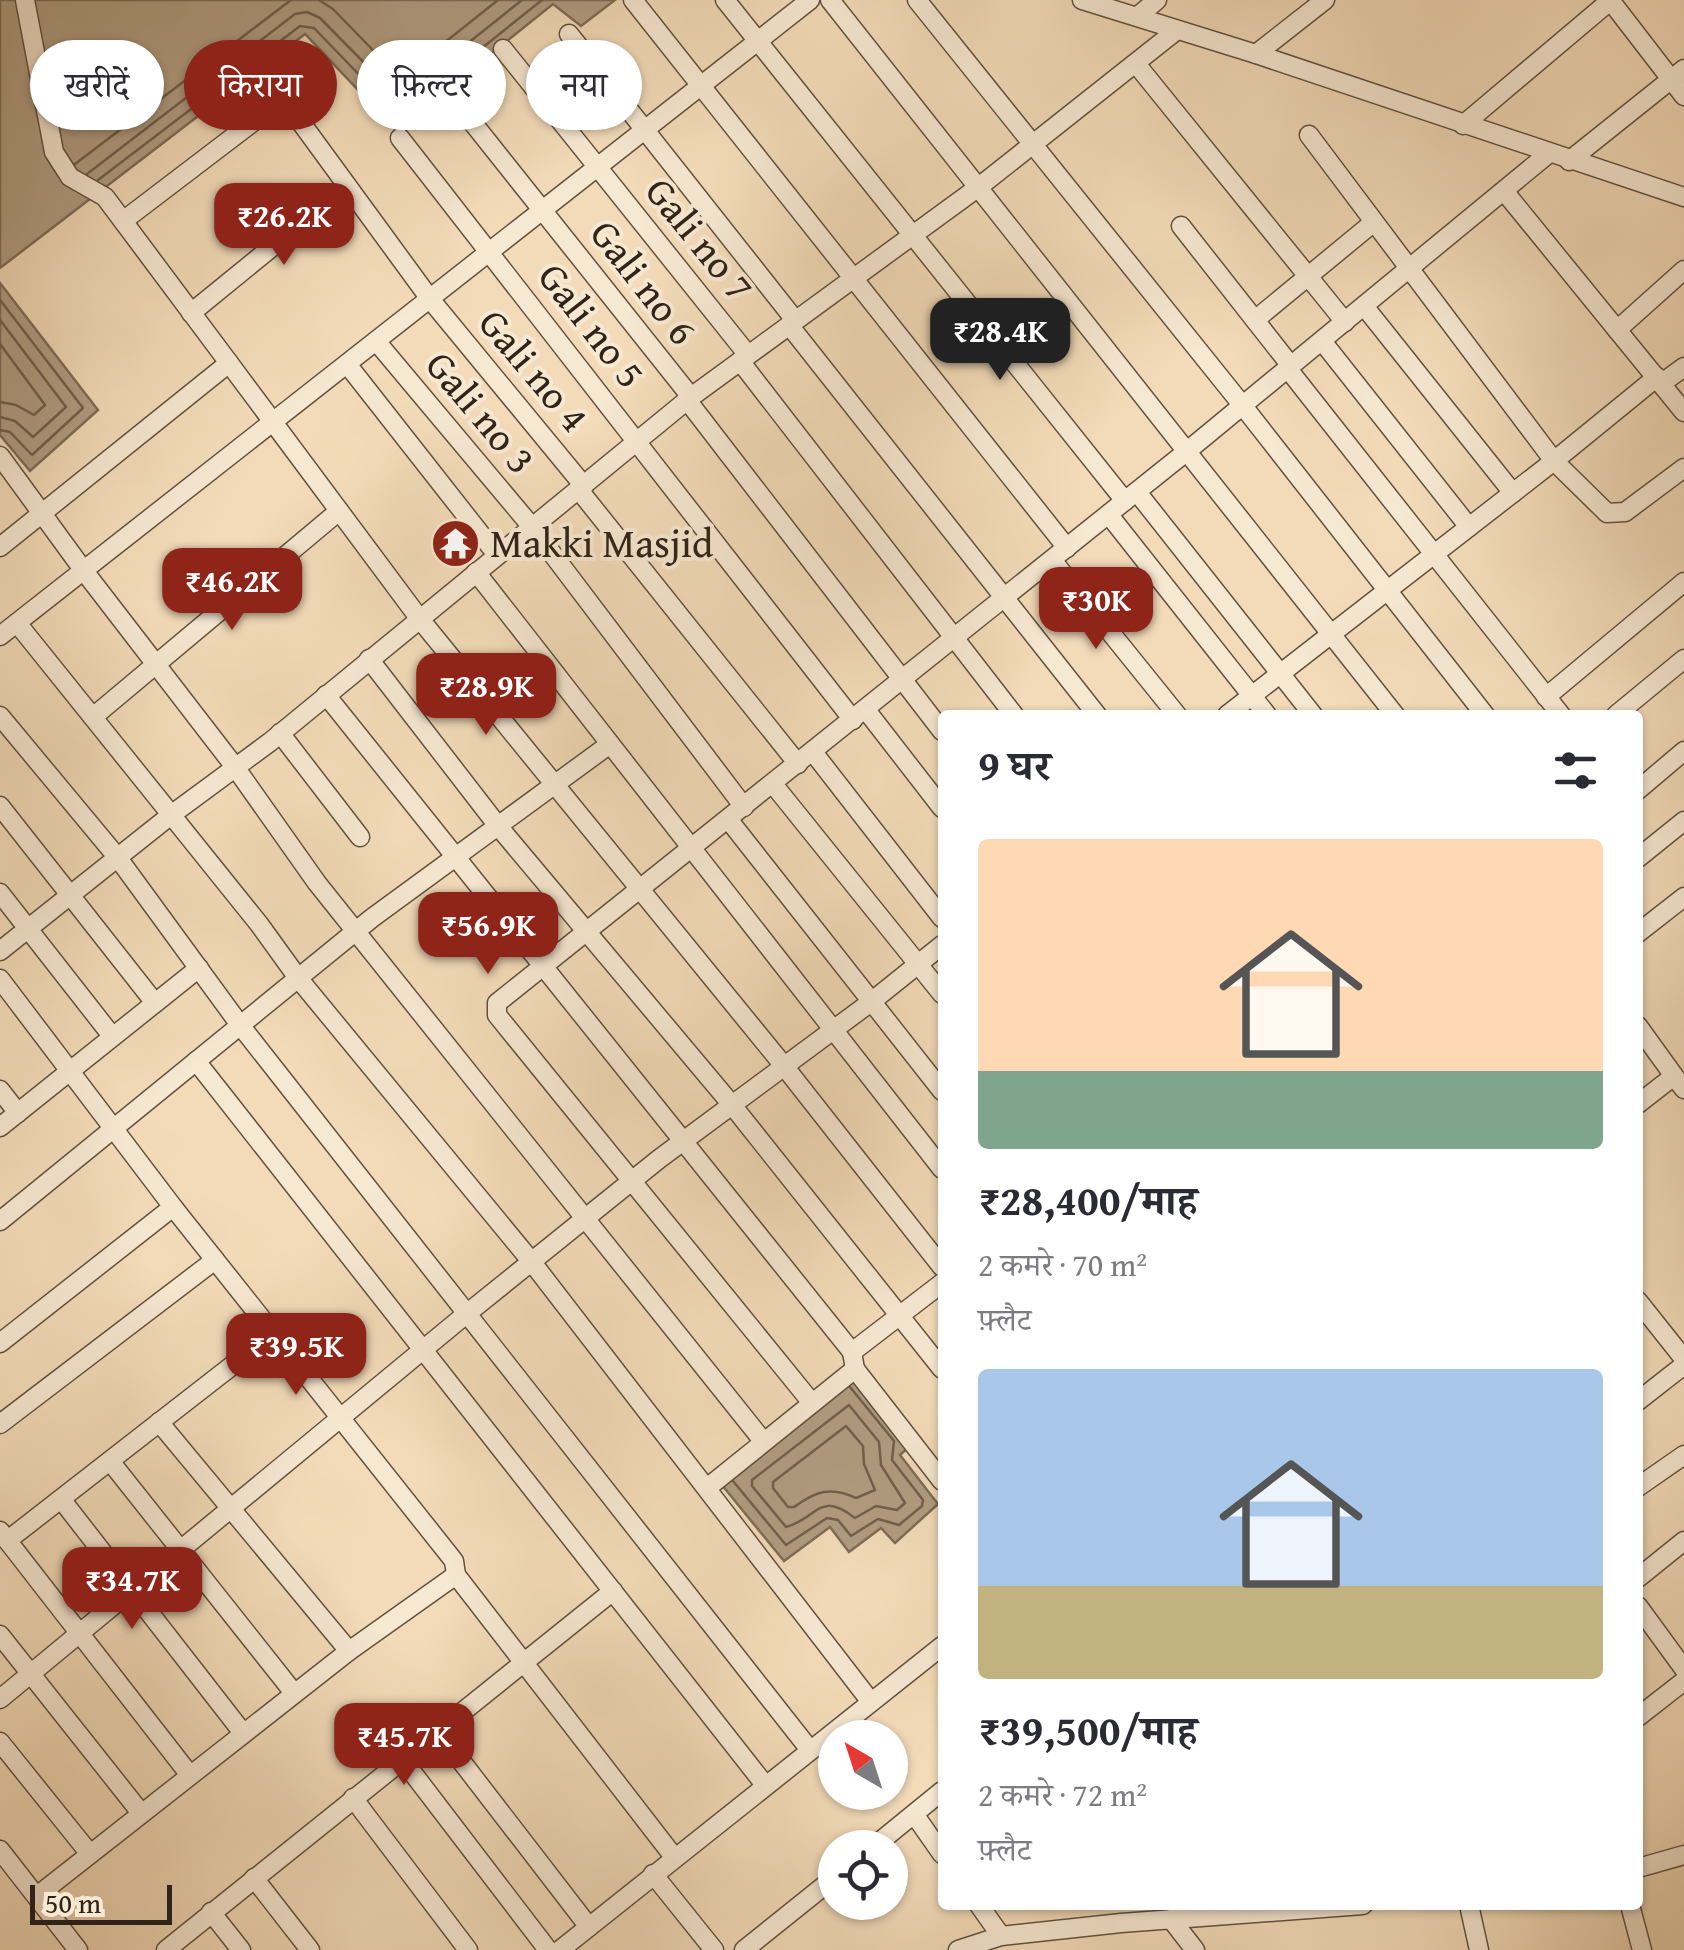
<!DOCTYPE html>
<html lang="hi">
<head>
<meta charset="utf-8">
<style>
	body { margin:0; font-family:"Gentium Book Plus","Noto Serif Devanagari",serif; background:#f7f7f7; color:#2b2b33; height:100vh; display:flex; flex-direction:column; font-size:38px; white-space:nowrap }
	* { box-sizing:border-box; margin:0 }
	p { font-size:32px; color:#7c7c81 }
	.icon { flex:none; width:55px; height:55px; fill:none; stroke:currentColor; stroke-width:2; stroke-linecap:round; stroke-linejoin:round }
	.map { position:relative; flex:1; overflow:hidden }
	.drawer { position:absolute; left:938px; top:710px; width:705px; height:1200px; display:flex; flex-direction:column; background:#fff; border-radius:10px; box-shadow:0 2px 8px #0004 }
	.drawer>* { flex:none }
	.banner { position:absolute; left:30px; top:40px; width:758px; height:90px; display:flex; gap:20px }
	.needle { width:65px; rotate:321deg }
	.tools { position:absolute; left:818px; top:1720px; display:grid; gap:20px }
	.tools a { display:grid; place-items:center; width:90px; height:90px; border-radius:50%; background:#fff; box-shadow:0 2px 8px #0004; font-size:50px }
	.scale { position:absolute; left:30px; bottom:25px; width:142px; box-sizing:border-box; padding-left:10px; border:5px solid #302418; border-top:0; font-size:28px; line-height:35px; white-space:nowrap; color:#302418; -webkit-text-stroke:8px #f7e8d2; paint-order:stroke }
	.price { position:absolute; translate:-50% -85px; padding:0 22px; border-radius:20px; background:#8f2418; color:#fff; font-size:32px; line-height:65px; filter:drop-shadow(0 2px 5px #0008) }
	.price::after { content:''; position:absolute; left:50%; top:60px; width:30px; height:22px; margin-left:-15px; background:inherit; clip-path:polygon(0 0,100% 0,50% 100%) }
	.price.selected { background:#222; color:#fff }
	ul { padding:0; list-style:none }
	li { display:grid; align-content:center; gap:20px; height:530px; padding:0 40px }
	li span { display:grid; place-items:center; height:310px; border-radius:10px; color:#555 }
	li>.icon { margin-inline-start:auto }
	span .icon { width:180px; height:180px; fill:#fffc; stroke-width:1 }
	li b { font-size:42px }
	h2 { display:flex; justify-content:space-between; align-items:center; height:120px; padding:0 40px; font-size:42px }
	.pill { padding:0 35px; border-radius:45px; background:#fff; box-shadow:0 2px 8px #0004; font-size:35px; line-height:90px }
	.pill.selected { background:#8f2418; color:#fff }
	.map>svg:first-child { display:block }
	.water { fill:#b19d82; stroke:#7d6d58; stroke-width:2.5 }
	.lines { fill:none; stroke-linecap:round; stroke-linejoin:round }
	.shore { stroke:#70604d; stroke-width:2.5 }
	.street-casing { stroke:#615240; stroke-width:21 }
	.street { stroke:#f7e8d2; stroke-width:18 }
	.labels { text-anchor:middle; stroke-width:8; stroke-linejoin:round; paint-order:stroke }
	.street-label { font-size:40px; fill:#302418; stroke:#f7e8d2 }
	.poi-label { font-size:40px; fill:#302418; stroke:#f7e8d2; text-anchor:start }
</style>
</head>
<body>
<div class="map">
<svg width="1684" height="1950" viewBox="0 0 1684 1950">
	<rect width="100%" height="100%" fill="#f3dbb9"/>
	<filter id="stains"><feTurbulence type="fractalNoise" baseFrequency=".002" numOctaves="4"/><feColorMatrix values="0 0 0 0 .2 0 0 0 0 .09 0 0 0 0 .02 0 0 0 .5 -.17"/></filter>
	<radialGradient id="worn" r=".72"><stop offset=".6" stop-color="#630" stop-opacity="0"/><stop offset="1" stop-color="#630" stop-opacity=".3"/></radialGradient>
	<g class="water">
		<polygon points="0,0 615,0 581,26 553,4 396,130 305,34 0,268"/>
		<polygon points="0,283 98,410 30,471 0,435"/>
		<polygon points="853,1371 911,1445 900,1455 938,1504 895,1543 881,1528 849,1552 830,1527 784,1561 717,1479"/>
	</g>
	<g class="lines">
		<g class="shore">
			<polyline points="319,0 333,9 400,78 498,0"/>
			<polyline points="75,164 291,0"/>
			<polyline points="87,174 295,14 307,12 320,18 399,98 522,0"/>
			<polyline points="98,180 300,26 314,28 398,115 542,0"/>
			<polyline points="0,300 83,408 32,455 10,432 0,430"/>
			<polyline points="0,320 66,407 33,437 15,421 0,417"/>
			<polyline points="0,344 45,405 34,415 16,405 0,402"/>
			<path d="M849 1405 879 1442 881 1465 905 1503 897 1510 876 1506 855 1518C818 1490 819 1518 786 1527L752 1486V1480Z"/>
			<path d="M846 1426 863 1446 864 1464 875 1490 856 1498C831 1486 816 1491 794 1507H788L773 1488V1482Z"/>
			<polyline points="733,1481 786,1545 827,1518 838,1520 851,1536 878,1519 899,1525 922,1506 923,1500 892,1460 894,1441 850,1387"/>
		</g>
		<defs>
			<g id="street">
				<polyline points="25,0 54,152 70,177 105,197 229,363"/>
				<polyline points="633,0 1067,548"/>
				<polyline points="725,0 1125,501"/>
				<polyline points="830,0 1395,715"/>
				<polyline points="917,0 1243,406 1485,715"/>
				<polyline points="1082,0 1256,54 1684,197"/>
				<polyline points="1610,0 1684,96"/>
				<polyline points="1138,16 1157,0"/>
				<polyline points="569,34 795,320"/>
				<polyline points="503,49 748,355"/>
				<polyline points="1256,54 1325,0"/>
				<polyline points="1137,65 1345,322"/>
				<polyline points="267,76 430,299 584,486"/>
				<polyline points="449,93 691,397"/>
				<polyline points="1463,125 1611,0"/>
				<polyline points="1309,135 1554,461 1607,513 1625,512 1684,468"/>
				<polyline points="400,138 853,720"/>
				<polyline points="1569,161 1684,69"/>
				<polyline points="1504,191 1684,412"/>
				<polyline points="123,221 283,99"/>
				<polyline points="1181,226 1291,366"/>
				<polyline points="1364,306 1513,493"/>
				<polyline points="191,313 347,186"/>
				<polyline points="1255,320 1374,222"/>
				<polyline points="789,325 1097,715"/>
				<polyline points="1617,330 1684,270"/>
				<polyline points="376,341 532,527 744,807"/>
				<polyline points="1322,341 1469,527"/>
				<polyline points="740,361 1014,715"/>
				<polyline points="347,364 497,555"/>
				<polyline points="1288,369 1561,715"/>
				<polyline points="1662,383 1684,367"/>
				<polyline points="687,400 942,731"/>
				<polyline points="0,456 84,571 235,767 317,883 763,1441"/>
				<polyline points="579,490 798,764"/>
				<polyline points="1137,492 1313,715"/>
				<polyline points="1109,515 1267,715"/>
				<polyline points="0,547 229,363 419,618 784,1066 942,1267"/>
				<polyline points="1052,560 1177,715"/>
				<polyline points="476,572 942,1169"/>
				<polyline points="17,623 259,924 298,978 531,1261 871,1702"/>
				<polyline points="0,636 810,0"/>
				<polyline points="369,659 498,826 732,1105 942,1369"/>
				<polyline points="326,695 852,1352"/>
				<polyline points="1546,697 1684,582"/>
				<polyline points="866,710 942,808"/>
				<polyline points="1227,715 1554,461 1657,377"/>
				<polyline points="1616,715 1684,659"/>
				<polyline points="0,716 118,858 240,1025 810,1750"/>
				<polyline points="93,717 339,511"/>
				<polyline points="280,733 360,837"/>
				<polyline points="813,752 942,918"/>
				<polyline points="773,784 942,994"/>
				<polyline points="1638,790 1684,751"/>
				<polyline points="0,806 155,1003"/>
				<polyline points="728,819 942,1091"/>
				<polyline points="1638,858 1684,821"/>
				<polyline points="0,893 112,1036"/>
				<polyline points="1638,933 1684,897"/>
				<polyline points="0,951 171,815 270,742 691,397 980,186 1177,30"/>
				<polyline points="0,979 173,1207 0,1343"/>
				<polyline points="1638,1026 1674,1076"/>
				<polyline points="196,1061 765,1785"/>
				<polyline points="0,1090 18,1113"/>
				<polyline points="1638,1104 1674,1076 1684,1089"/>
				<polyline points="0,1127 199,968"/>
				<polyline points="0,1221 372,918 610,744"/>
				<polyline points="1638,1301 1684,1359"/>
				<polyline points="855,1369 942,1481"/>
				<polyline points="1638,1401 1684,1365"/>
				<polyline points="812,1403 497,1015 497,1003 1186,452 1548,154"/>
				<polyline points="159,1422 349,1651"/>
				<polyline points="0,1424 215,1260"/>
				<polyline points="110,1461 294,1693"/>
				<polyline points="1638,1487 1684,1455"/>
				<polyline points="707,1488 855,1369 852,1352 942,1283"/>
				<polyline points="61,1499 243,1733"/>
				<polyline points="0,1531 189,1774"/>
				<polyline points="8,1540 274,1333"/>
				<polyline points="456,1575 674,1857"/>
				<polyline points="1638,1578 1684,1541"/>
				<polyline points="1638,1606 1684,1669"/>
				<polyline points="0,1635 141,1813"/>
				<polyline points="0,1699 459,1320 659,1159 871,1002 942,945"/>
				<polyline points="1638,1717 1684,1681"/>
				<polyline points="438,1731 589,1927"/>
				<polyline points="0,1742 90,1854"/>
				<polyline points="402,1759 548,1950"/>
				<polyline points="353,1798 468,1950"/>
				<polyline points="914,1814 942,1854"/>
				<polyline points="872,1848 942,1791"/>
				<polyline points="0,1850 78,1950"/>
				<polyline points="1638,1868 1684,1855"/>
				<polyline points="653,1874 714,1950"/>
				<polyline points="254,1878 310,1950"/>
				<polyline points="37,1896 349,1651 456,1575 454,1561 173,1207"/>
				<polyline points="979,1905 1001,1936"/>
				<polyline points="1469,1905 1479,1950"/>
				<polyline points="1630,1905 1642,1950"/>
				<polyline points="211,1912 241,1950"/>
				<polyline points="1171,1919 1195,1950"/>
				<polyline points="166,1950 613,1591"/>
				<polyline points="560,1950 942,1646"/>
				<polyline points="744,1950 835,1877"/>
				<polyline points="958,1950 1001,1936 1121,1923 1363,1905"/>
			</g>
		</defs>
		<use href="#street" class="street-casing"/>
		<use href="#street" class="street"/>
	</g>
	<defs>
		<symbol id="temple-disc" viewBox="-11 -11 22 22"><circle r="9.5" fill="#8f2418" stroke="#f7e8d2"/><path d="M0-6L5-2H3V0L6.5 2.5H4V6H1.5V3h-3V6H-4V2.5H-6.5L-3 0V-2H-5Z" fill="#fff"/></symbol>
	</defs>
	<g fill-rule="evenodd">
		<use href="#temple-disc" x="428" y="516" width="55" height="55"/>
	</g>
	<g class="labels">
		<g class="street-label">
			<text transform="translate(700 239) rotate(51)" y="14">Gali no 7</text>
			<text transform="translate(644 282) rotate(52)" y="14">Gali no 6</text>
			<text transform="translate(592 325) rotate(52)" y="14">Gali no 5</text>
			<text transform="translate(534 370) rotate(50)" y="14">Gali no 4</text>
			<text transform="translate(481 412) rotate(50)" y="14">Gali no 3</text>
		</g>
		<g class="poi-label">
			<text x="490" y="557">Makki Masjid</text>
		</g>
	</g>
	<rect width="100%" height="100%" filter="url(#stains)"/>
	<rect width="100%" height="100%" fill="url(#worn)"/>
</svg>
<div class="tools">
<a><svg class="needle" viewBox="-14 -14 28 28"><path d="M0-13l5 13h-10z" fill="#e53935"/><path d="M0 13l5-13h-10z" fill="#7c7c81"/></svg></a>
<a><svg class="icon" aria-label="locate" viewBox="0 0 24 24"><circle cx="12" cy="12" r="6"/><path d="M12 2v4M12 18v4M2 12h4M18 12h4"/></svg></a>
</div>
<div class="scale">50 m</div>
<b class="price" style="left:284px;top:268px">₹26.2K</b>
<b class="price selected" style="left:1000px;top:383px">₹28.4K</b>
<b class="price" style="left:232px;top:633px">₹46.2K</b>
<b class="price" style="left:1096px;top:652px">₹30K</b>
<b class="price" style="left:486px;top:738px">₹28.9K</b>
<b class="price" style="left:488px;top:977px">₹56.9K</b>
<b class="price" style="left:296px;top:1398px">₹39.5K</b>
<b class="price" style="left:132px;top:1632px">₹34.7K</b>
<b class="price" style="left:404px;top:1788px">₹45.7K</b>
<div class="banner">
<a class="pill">खरीदें</a>
<a class="pill selected">किराया</a>
<a class="pill">फ़िल्टर</a>
<a class="pill">नया</a>
</div>
<section class="drawer">
<h2>9 घर<svg class="icon" aria-label="filters" viewBox="0 0 24 24"><path d="M4 7h16M4 17h16"/><circle cx="9" cy="7" r="2"/><circle cx="15" cy="17" r="2"/></svg></h2>
<ul>
<li><span style="background:linear-gradient(#ffd9b3 75%,#7fa58c 0)"><svg class="icon" aria-label="home" viewBox="0 0 24 24"><path d="M3 11l9-7 9 7M6 9v11h12V9"/></svg></span><div><b>₹28,400/माह</b><p>2 कमरे · 70 m²</p><p>फ़्लैट</p></div></li>
<li><span style="background:linear-gradient(#a9c7e8 70%,#c2b280 0)"><svg class="icon" aria-label="home" viewBox="0 0 24 24"><path d="M3 11l9-7 9 7M6 9v11h12V9"/></svg></span><div><b>₹39,500/माह</b><p>2 कमरे · 72 m²</p><p>फ़्लैट</p></div></li>
</ul>
</section>
</div>
</body>
</html>
